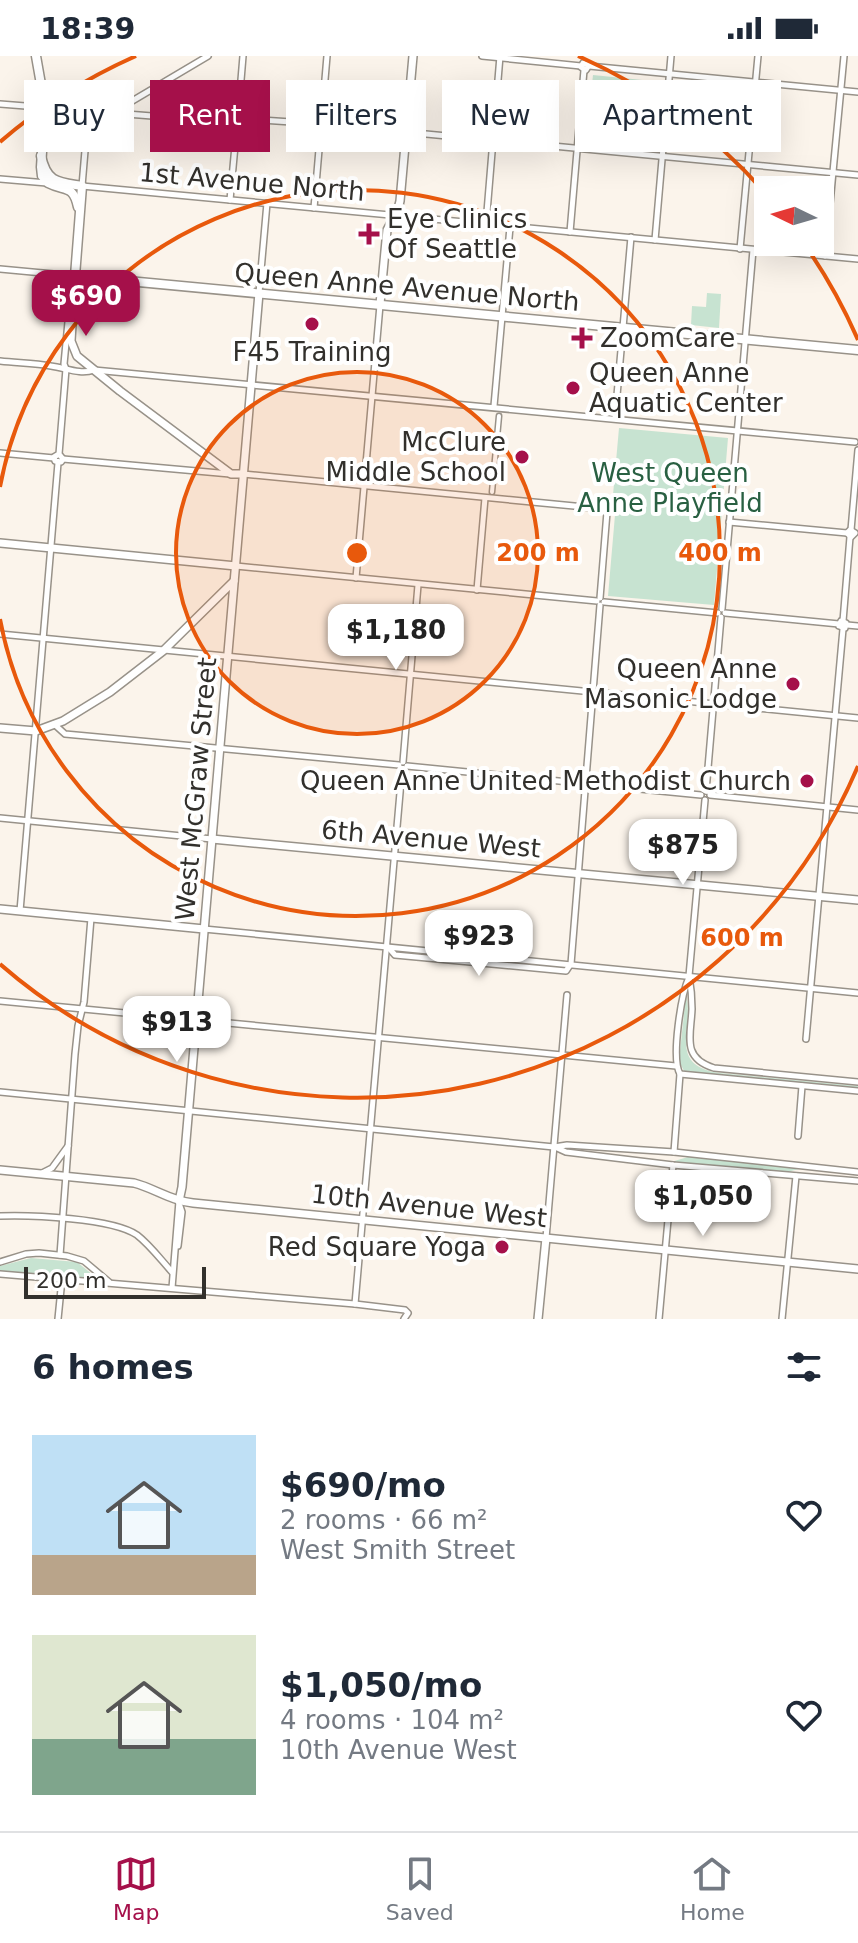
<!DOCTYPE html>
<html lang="en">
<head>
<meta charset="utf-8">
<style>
	body { margin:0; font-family:"DejaVu Sans",sans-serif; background:#f2f2f3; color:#1f2937; height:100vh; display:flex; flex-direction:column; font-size:30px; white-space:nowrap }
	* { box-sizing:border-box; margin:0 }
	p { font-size:26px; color:#747a83 }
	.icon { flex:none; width:44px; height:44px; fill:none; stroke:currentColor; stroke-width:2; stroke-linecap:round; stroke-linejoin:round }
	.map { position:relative; height:1263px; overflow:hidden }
	.sheet { display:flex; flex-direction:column; background:#fff; flex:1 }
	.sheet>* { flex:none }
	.guide { position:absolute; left:24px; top:24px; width:810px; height:72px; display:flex; gap:16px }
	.needle { width:52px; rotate:275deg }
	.tools { position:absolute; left:754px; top:120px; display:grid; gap:16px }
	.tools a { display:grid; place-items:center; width:80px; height:80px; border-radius:0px; background:#fff; box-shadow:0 8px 32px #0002; font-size:40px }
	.scale { position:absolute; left:24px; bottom:20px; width:182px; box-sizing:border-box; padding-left:8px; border:4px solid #32302c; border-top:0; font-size:22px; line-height:28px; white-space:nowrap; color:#32302c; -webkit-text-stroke:6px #fff; paint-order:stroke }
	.price { position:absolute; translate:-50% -68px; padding:0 18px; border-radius:16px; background:#fff; color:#222; font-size:26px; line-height:52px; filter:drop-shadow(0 2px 4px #0008) }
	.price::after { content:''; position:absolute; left:50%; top:48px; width:24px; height:18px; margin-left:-12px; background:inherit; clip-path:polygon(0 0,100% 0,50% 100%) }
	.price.active { background:#a5104a; color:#fff }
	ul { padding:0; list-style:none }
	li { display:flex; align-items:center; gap:24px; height:200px; padding:0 32px }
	li span { display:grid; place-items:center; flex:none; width:224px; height:160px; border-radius:0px; color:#555 }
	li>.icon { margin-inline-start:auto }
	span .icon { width:96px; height:96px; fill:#fffc; stroke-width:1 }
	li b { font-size:34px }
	h2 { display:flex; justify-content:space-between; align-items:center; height:96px; padding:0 32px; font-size:34px }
	.pill { padding:0 28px; border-radius:0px; background:#fff; box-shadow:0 8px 32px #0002; font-size:28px; line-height:72px }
	.pill.active { background:#a5104a; color:#fff }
	.status { display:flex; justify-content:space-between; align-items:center; height:56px; padding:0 40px; background:#fff; direction:ltr }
	.status svg { height:22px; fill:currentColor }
	.dock { display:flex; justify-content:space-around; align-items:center; height:112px; border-top:2px solid #e0e1e3; background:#fff; font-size:22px; color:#747a83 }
	.dock a { display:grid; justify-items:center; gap:4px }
	.dock .active { color:#a5104a }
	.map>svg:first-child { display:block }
	.green { fill:#c7e3d1 }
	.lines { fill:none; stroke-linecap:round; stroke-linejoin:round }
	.pedestrian-casing { stroke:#989289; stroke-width:7 }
	.minor-casing { stroke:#989289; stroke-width:8 }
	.tertiary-casing { stroke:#989289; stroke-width:10 }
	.secondary-casing { stroke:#989289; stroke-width:11 }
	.pedestrian { stroke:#fff; stroke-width:4 }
	.minor { stroke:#fff; stroke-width:5 }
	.tertiary { stroke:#fff; stroke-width:7 }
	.secondary { stroke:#fff; stroke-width:8 }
	.ring { fill:none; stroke:#e8590c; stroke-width:4 }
	.poi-dot { fill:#a5104a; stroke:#fff; stroke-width:3 }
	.labels { text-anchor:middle; stroke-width:8; stroke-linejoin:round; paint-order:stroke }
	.street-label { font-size:26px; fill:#32302c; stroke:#fff }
	.poi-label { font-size:26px; fill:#32302c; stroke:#fff; text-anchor:end }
	.park-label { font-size:26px; fill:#296042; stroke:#fff }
	.centre { fill:#e8590c; stroke:#fff; stroke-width:4 }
	.ring-label { font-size:24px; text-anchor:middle; font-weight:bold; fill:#e8590c; stroke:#fff; stroke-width:8; stroke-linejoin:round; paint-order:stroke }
</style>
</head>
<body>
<div class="status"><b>18:39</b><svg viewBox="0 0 49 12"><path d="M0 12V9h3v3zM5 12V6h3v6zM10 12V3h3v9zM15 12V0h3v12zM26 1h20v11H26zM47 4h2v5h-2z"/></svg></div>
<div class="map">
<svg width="858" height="1263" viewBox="0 0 858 1263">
	<rect width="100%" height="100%" fill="#fbf4eb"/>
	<g class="green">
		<polygon points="593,19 662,26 656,93 586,86"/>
		<polygon points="707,237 721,238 719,272 691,269 692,250 706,251"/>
		<polygon points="619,372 728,382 714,549 608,540 615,459 612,450"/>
		<path d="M686 939C695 973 666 1009 720 1017L858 1030V1033L684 1015 679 1005Z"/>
		<polygon points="688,1101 803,1112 783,1117 671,1106"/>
		<polygon points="31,1202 77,1206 98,1223 0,1216 0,1210"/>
	</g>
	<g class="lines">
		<defs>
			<polyline id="pedestrian" points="492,436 499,360"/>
			<g id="minor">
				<polyline points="482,0 581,10"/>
				<polygon points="583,7 589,9 586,14 581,11"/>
				<polyline points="589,10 858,36"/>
				<polyline points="0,48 228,66 234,65"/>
				<polyline points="103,57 86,83 82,130 858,203"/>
				<polyline points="112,57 208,0"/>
				<polyline points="238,60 243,0"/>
				<polyline points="242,64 248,63 321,68 858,119"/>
				<polyline points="0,123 47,127"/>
				<polyline points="230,144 237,68"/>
				<polyline points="314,152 327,0"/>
				<polyline points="486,168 500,0"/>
				<polyline points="570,176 584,14"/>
				<polyline points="655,184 671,0"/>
				<polyline points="740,193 758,0"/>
				<polyline points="825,200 844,0"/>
				<polyline points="0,213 75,220"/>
				<polyline points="259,237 267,147"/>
				<path d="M0 305C17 307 34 307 51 310 66 312 80 319 94 314 348 337 602 360 855 386"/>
				<polyline points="494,350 510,171"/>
				<polyline points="615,362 631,181"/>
				<polyline points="0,397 54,402"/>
				<polyline points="59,398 54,401 55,405 61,406 63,403 59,398 66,313 64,308 68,266 71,256"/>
				<polyline points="63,403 230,418"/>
				<polyline points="243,418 605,453 607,456 600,542"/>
				<polyline points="729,466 847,477"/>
				<polygon points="850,474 855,477 851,481 847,477"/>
				<polyline points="851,474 858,394"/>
				<polyline points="236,510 597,545"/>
				<polyline points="356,522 380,249"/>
				<polyline points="477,534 485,442"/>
				<polyline points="604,546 718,557"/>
				<polyline points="722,553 753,194"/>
				<polyline points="725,557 839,568"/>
				<polygon points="841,565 846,567 845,572 839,570"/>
				<polyline points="843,565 850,481"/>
				<polyline points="847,569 858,570"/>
				<polyline points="0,578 858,662"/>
				<polyline points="54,668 65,678 399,709"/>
				<polyline points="403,706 418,529"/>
				<polyline points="407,710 701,739"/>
				<polyline points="706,735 721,561"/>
				<polyline points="710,739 858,754"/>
				<path d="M705 744 689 920C691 931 692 942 692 953 691 979 681 1002 714 1012L858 1026"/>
				<polyline points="0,762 212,783"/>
				<polyline points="20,855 58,407"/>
				<polyline points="204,873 858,937"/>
				<polyline points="388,891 395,899 566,915 570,909"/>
				<polyline points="571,908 600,549"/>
				<polyline points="0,945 676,1010"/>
				<polyline points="806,983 843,573"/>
				<polyline points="680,1018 858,1035"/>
				<polyline points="0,1036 554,1091 567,1089 674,1096 858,1116"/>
				<polyline points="798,1080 802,1030"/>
				<polyline points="555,1091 566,1096 673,1109 858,1125"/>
				<path d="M674 1096 680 1018C671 1002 681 939 689 921"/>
				<polyline points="42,1117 52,1112 68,1090"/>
				<path d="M0 1160C31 1159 112 1162 137 1179 150 1189 161 1204 172 1216"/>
				<polyline points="546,1182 567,939"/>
				<polyline points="178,1190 182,1156 180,1150"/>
				<polyline points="60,1199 75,998 78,970 84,946 91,862"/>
				<polyline points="0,1206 26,1198 39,1197 67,1200 84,1205 109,1226"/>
				<polyline points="0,1218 355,1248 405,1254 408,1257 404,1263"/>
				<polyline points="172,1232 179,1145"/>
				<polyline points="355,1248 402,714"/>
				<polyline points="58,1263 62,1223"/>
				<polyline points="659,1263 673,1109"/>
				<polyline points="782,1263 796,1120"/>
			</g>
			<g id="tertiary">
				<polyline points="75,220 71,285 77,300 120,335 231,418 243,418"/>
				<polyline points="380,248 387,174 398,153 400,145 413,0"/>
				<polyline points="0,487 236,510"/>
				<polyline points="0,672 36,675 63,665 110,636 163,595 234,525"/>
				<polyline points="212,783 858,844"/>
				<polyline points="0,853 204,873"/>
				<path d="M0 1114 134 1127C154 1132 171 1145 193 1147L858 1213"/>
				<polyline points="179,1145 182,1131 259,237"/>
				<polyline points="538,1263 546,1182"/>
			</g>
			<g id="secondary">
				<path d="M36 0 45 51 41 111 42 120 48 127C65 136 73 128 78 151"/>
				<path d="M41 100C47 127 58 126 82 130L75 220 858 294"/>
			</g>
		</defs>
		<use href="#pedestrian" class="pedestrian-casing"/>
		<use href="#minor" class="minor-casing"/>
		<use href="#tertiary" class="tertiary-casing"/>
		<use href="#secondary" class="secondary-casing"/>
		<use href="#pedestrian" class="pedestrian"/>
		<use href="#minor" class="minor"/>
		<use href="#tertiary" class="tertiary"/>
		<use href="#secondary" class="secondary"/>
	</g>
	<circle cx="357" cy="497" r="181" fill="#e8590c" fill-opacity=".12"/>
	<g class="ring">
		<circle cx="357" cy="497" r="181"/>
		<path d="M0 431A363 363 0 1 1 0 563"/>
		<path d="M858 710A544 544 0 0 1 0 908M0 86A544 544 0 0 1 136 0M578 0A544 544 0 0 1 768 140M805 189A544 544 0 0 1 858 284"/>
	</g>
	<g class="poi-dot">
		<path d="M365 166h8v8h8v8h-8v8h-8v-8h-8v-8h8z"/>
		<circle cx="312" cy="268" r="8"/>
		<path d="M578 270h8v8h8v8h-8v8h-8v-8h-8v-8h8z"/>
		<circle cx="573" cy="332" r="8"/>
		<circle cx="522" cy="401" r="8"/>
		<circle cx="793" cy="628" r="8"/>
		<circle cx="807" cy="725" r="8"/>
		<circle cx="502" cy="1191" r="8"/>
	</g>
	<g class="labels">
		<g class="street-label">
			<text transform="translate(252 126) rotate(5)" y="9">1st Avenue North</text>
			<text transform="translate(407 231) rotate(5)" y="9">Queen Anne Avenue North</text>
			<text transform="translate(196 733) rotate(-85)" y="9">West McGraw Street</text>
			<text transform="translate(431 783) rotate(5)" y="9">6th Avenue West</text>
			<text transform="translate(429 1150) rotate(6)" y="9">10th Avenue West</text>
		</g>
		<g class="poi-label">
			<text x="387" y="172" text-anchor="start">Eye Clinics<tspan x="387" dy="30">Of Seattle</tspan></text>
			<text x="600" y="291" text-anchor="start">ZoomCare</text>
			<text x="312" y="305" text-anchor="middle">F45 Training</text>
			<text x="589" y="326" text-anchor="start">Queen Anne<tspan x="589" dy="30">Aquatic Center</tspan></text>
			<text x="506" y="395">McClure<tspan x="506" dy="30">Middle School</tspan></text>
			<text x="777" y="622">Queen Anne<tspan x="777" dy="30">Masonic Lodge</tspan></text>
			<text x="791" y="734">Queen Anne United Methodist Church</text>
			<text x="486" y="1200">Red Square Yoga</text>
		</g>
		<g class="park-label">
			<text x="670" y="426">West Queen<tspan x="670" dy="30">Anne Playfield</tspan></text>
		</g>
	</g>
	<circle cx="357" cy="497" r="12" class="centre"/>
	<g class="ring-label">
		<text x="538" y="505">200 m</text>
		<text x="720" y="505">400 m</text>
		<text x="742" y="890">600 m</text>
	</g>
</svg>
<div class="tools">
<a><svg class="needle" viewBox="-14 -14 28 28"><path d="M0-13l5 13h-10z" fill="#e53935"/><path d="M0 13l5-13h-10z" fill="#747a83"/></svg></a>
</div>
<div class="scale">200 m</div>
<b class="price active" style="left:86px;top:282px">$690</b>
<b class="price" style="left:396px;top:616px">$1,180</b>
<b class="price" style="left:683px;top:831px">$875</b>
<b class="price" style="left:479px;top:922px">$923</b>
<b class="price" style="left:177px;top:1008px">$913</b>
<b class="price" style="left:703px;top:1182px">$1,050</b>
<div class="guide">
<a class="pill">Buy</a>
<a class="pill active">Rent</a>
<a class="pill">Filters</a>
<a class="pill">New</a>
<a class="pill">Apartment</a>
</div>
</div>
<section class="sheet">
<h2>6 homes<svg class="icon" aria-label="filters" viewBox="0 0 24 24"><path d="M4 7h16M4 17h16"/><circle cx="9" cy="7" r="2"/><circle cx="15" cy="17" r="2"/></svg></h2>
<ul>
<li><span style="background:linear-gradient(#bfe0f5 75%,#b9a48a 0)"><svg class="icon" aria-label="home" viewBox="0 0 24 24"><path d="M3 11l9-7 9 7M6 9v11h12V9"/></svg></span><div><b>$690/mo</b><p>2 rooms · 66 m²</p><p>West Smith Street</p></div><svg class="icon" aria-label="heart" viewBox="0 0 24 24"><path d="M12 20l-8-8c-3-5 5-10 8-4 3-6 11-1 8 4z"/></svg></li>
<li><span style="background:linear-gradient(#dfe7d0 65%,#7fa58c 0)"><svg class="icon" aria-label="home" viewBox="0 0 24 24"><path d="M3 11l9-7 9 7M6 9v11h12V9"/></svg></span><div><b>$1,050/mo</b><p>4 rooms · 104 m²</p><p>10th Avenue West</p></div><svg class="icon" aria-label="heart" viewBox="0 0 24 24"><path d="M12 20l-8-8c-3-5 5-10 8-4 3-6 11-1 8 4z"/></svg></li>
</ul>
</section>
<nav class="dock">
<a class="active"><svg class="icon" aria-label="map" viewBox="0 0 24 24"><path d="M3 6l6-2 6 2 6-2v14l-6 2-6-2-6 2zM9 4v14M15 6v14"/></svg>Map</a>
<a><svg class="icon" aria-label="saved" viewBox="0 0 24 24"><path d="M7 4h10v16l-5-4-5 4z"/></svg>Saved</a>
<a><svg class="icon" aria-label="home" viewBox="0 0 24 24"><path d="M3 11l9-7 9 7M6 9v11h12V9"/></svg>Home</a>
</nav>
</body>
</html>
